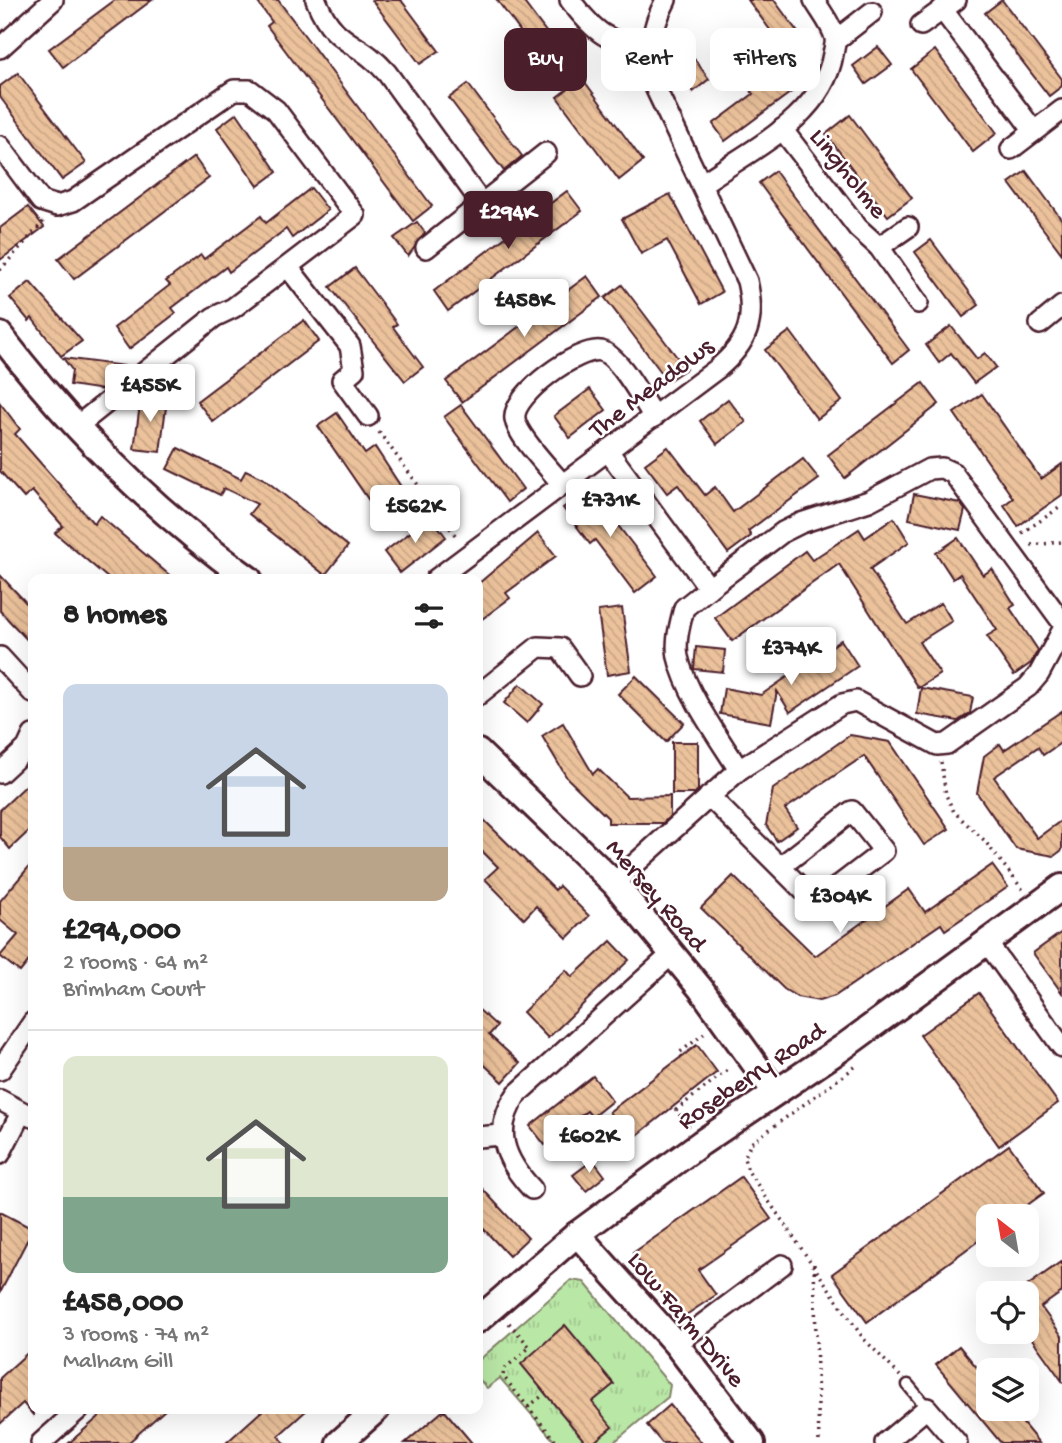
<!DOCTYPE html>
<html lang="en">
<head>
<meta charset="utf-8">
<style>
	body { margin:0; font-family:"Gochi Hand",sans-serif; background:#f2f2f2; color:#222; height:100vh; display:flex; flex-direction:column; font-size:26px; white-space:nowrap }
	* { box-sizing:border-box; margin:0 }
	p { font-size:23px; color:#767676 }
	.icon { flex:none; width:38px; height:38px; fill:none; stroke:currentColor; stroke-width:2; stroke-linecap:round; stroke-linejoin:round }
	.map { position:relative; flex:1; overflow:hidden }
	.details { position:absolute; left:28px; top:574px; width:455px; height:840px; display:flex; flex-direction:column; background:#fff; border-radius:14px; box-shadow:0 7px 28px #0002 }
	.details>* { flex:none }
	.hud { position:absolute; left:504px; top:28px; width:452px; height:63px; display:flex; gap:14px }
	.needle { width:46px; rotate:329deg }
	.controls { position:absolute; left:976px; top:1204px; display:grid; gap:14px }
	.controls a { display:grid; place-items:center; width:63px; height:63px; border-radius:14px; background:#fff; box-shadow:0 7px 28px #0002; font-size:35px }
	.price { position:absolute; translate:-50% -60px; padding:0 16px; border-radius:7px; background:#fff; color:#222; font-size:23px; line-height:46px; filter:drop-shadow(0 2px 4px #0008) }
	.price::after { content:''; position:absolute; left:50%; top:42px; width:21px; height:16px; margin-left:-10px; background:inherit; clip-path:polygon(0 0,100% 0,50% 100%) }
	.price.active { background:#4a1f2b; color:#fff }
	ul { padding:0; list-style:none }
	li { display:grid; align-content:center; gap:14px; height:371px; padding:0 35px }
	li+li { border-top:2px solid #e0e0e0 }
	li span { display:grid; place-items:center; height:217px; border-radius:14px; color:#555 }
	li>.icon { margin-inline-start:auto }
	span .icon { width:126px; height:126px; fill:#fffc; stroke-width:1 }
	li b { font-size:30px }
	h2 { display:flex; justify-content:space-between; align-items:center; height:84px; padding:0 35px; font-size:30px }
	.pill { padding:0 24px; border-radius:14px; background:#fff; box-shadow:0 7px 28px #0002; font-size:24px; line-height:63px }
	.pill.active { background:#4a1f2b; color:#fff }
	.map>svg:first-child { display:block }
	.grass { fill:url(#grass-tufts); stroke:#828368; stroke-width:2 }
	.building { fill:url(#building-back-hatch); stroke:#4a1f2b; stroke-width:2 }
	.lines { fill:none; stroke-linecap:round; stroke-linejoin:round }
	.service-casing { stroke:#4a1f2b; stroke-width:15 }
	.minor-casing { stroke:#4a1f2b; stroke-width:24 }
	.tertiary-casing { stroke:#4a1f2b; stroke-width:30 }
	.path { stroke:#4a1f2b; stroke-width:3.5; stroke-dasharray:2 5; stroke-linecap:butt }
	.service { stroke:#fff; stroke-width:10 }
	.minor { stroke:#fff; stroke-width:19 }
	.tertiary { stroke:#fff; stroke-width:24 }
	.labels { text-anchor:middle; stroke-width:5; stroke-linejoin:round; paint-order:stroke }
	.street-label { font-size:26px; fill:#4a1f2b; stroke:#fff }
</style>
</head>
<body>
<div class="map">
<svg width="1062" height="1443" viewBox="0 0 1062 1443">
	<defs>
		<pattern id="grass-tufts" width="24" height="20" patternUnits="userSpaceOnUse" patternTransform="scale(1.75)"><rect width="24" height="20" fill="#b9e7a6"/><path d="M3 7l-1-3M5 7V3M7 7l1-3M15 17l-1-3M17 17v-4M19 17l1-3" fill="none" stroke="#a1c68f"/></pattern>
		<pattern id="building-back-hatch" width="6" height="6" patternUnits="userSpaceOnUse" patternTransform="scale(1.75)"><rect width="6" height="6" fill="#ebc29b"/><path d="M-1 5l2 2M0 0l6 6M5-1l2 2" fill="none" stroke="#cba686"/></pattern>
	</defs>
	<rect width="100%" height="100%" fill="#fff"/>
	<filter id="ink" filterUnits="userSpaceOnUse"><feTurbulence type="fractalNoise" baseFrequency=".0143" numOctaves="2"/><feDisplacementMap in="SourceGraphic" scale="14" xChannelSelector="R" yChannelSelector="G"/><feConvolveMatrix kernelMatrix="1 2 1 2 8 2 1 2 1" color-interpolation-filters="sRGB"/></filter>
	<g filter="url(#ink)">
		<polygon class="grass" points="571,1280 584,1282 670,1385 668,1397 613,1443 556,1443 500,1378 487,1388 478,1378 478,1361"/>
		<g class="building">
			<polygon points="115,0 152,0 63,67 49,49"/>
			<polygon points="256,0 278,0 432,206 413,221 267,26 272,22"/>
			<polygon points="372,0 401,0 439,51 420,64"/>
			<polygon points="497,0 522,0 553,41 537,54"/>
			<polygon points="748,0 774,0 805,42 788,54"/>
			<polygon points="1002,0 1062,79 1062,86 1049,96 985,13"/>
			<polygon points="878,47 892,65 866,84 853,66"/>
			<polygon points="688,50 709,79 693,92 671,63"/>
			<polygon points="935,50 997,133 973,152 911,69"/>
			<polygon points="742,52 766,84 781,73 794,90 725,141 713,124 753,94 729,62"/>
			<polygon points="18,73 86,163 62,180 0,97 0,86"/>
			<polygon points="582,78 643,161 619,180 557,97"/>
			<polygon points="468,84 522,156 504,171 449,98"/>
			<polygon points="237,113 277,172 258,186 217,128"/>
			<polygon points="850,115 912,198 888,216 826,134"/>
			<polygon points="194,157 209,178 74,279 58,259"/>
			<polygon points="775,171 909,350 893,363 759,183"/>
			<polygon points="1026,171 1062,220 1062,254 1009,183"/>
			<polygon points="311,188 328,210 292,238 286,229 229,272 226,267 172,308 176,313 129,349 114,328 170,285 166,281 201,255 204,259 261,216 266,223"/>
			<polygon points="567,191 582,211 448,311 434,291"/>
			<polygon points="670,194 722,292 701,304 667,240 641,254 622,219"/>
			<polygon points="28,207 44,227 0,260 0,228"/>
			<polygon points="417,222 425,233 408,256 394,238"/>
			<polygon points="931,240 979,305 963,317 915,252"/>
			<polygon points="355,268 397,324 393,327 423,367 405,381 330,287"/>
			<polygon points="587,276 602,297 462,402 446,381"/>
			<polygon points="30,282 82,341 61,356 32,318 29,321 10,298"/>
			<polygon points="622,285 686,369 668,381 605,298"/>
			<polygon points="304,320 319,341 213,422 197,401"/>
			<polygon points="951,326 977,359 985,353 996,367 974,383 951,353 939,363 926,345"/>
			<polygon points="790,331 842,401 817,419 765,350"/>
			<polygon points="63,358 125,366 124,373 103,390 70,385 72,370"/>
			<polygon points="923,383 939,404 845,478 828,455"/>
			<polygon points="590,389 606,410 570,438 554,416"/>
			<polygon points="982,394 1041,479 1062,464 1062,495 1018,526 1004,505 1013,498 954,413"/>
			<polygon points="141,397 167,400 160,452 134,449"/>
			<polygon points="728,399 746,422 717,444 700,421"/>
			<polygon points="0,403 20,429 15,434 94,524 100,516 174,579 109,579 55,533 63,526 32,491 24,498 0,471"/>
			<polygon points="461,405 523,489 507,502 444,417"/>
			<polygon points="337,413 365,454 375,447 407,496 379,515 318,426"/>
			<polygon points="668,447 705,495 715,487 733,512 803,459 819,479 748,531 751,536 728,553 678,485 667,493 645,464"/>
			<polygon points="178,448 241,479 246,470 264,479 348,546 325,575 249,514 257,504 224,488 220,495 167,469"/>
			<polygon points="589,488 657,576 635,593 595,540 590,544 563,508"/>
			<polygon points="914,494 960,503 965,510 960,530 909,519"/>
			<polygon points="431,517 446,537 400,573 384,552"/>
			<polygon points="894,518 909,542 870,569 907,624 941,603 952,621 919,642 940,674 918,688 839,564 732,641 715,618 805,551 812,560 859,529 865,538"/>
			<polygon points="538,533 556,556 506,593 510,598 478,622 478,584"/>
			<polygon points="958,538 983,575 992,569 1015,605 1010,608 1038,650 1031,663 1014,675 987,636 997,630 960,574 953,579 936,553"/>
			<polygon points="0,575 33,610 33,646 0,611"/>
			<polygon points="622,608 631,671 607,675 598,611"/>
			<polygon points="841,640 858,666 790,712 777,691 771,723 720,714 724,688 761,695"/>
			<polygon points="696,647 725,650 723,672 694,669"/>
			<polygon points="636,676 684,723 666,742 618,694"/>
			<polygon points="520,684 543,704 527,723 504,703"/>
			<polygon points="921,688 973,697 970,713 958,721 917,714"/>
			<polygon points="1062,711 1062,742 1043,755 1038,747 994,777 1037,838 1062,820 1062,850 1054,856 1016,849 977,793 984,756 1000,744 1004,750"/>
			<polygon points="563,723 593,774 598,769 627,797 670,796 670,816 663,823 608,823 608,818 567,778 542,736"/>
			<polygon points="850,735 890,742 949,829 924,845 864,756 785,809 797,827 777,841 766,825 773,789"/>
			<polygon points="672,742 698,742 698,790 694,794 672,794"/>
			<polygon points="33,779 33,827 10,849 0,837 0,810"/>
			<polygon points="478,814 555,890 559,886 589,916 567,938 536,906 524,919 485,879 498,867 478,847"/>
			<polygon points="33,862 33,956 20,972 0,956 18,935 0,920 0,901"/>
			<polygon points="992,865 1008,887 945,930 941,924 835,996 819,1001 797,997 784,989 701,908 733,876 815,956 909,889 925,912"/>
			<polygon points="1062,932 1062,993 1033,953"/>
			<polygon points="611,941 629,960 548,1038 523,1012 566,970 572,977"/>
			<polygon points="979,993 1058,1103 999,1146 920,1035"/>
			<polygon points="478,1009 497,1026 489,1035 520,1063 503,1082 478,1059"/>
			<polygon points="697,1045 717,1072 631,1140 609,1112"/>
			<polygon points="593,1076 612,1101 592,1117 587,1111 545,1145 530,1126"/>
			<polygon points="1009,1145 1044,1193 1012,1216 989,1216 989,1233 867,1322 832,1274"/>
			<polygon points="593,1160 605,1176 586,1191 573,1175"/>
			<polygon points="741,1177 771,1219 698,1270 716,1295 680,1319 633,1253"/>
			<polygon points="478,1184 528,1238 509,1256 478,1223"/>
			<polygon points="0,1212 33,1229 0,1293"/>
			<polygon points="1062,1261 1062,1292 1041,1307 1062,1336 1062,1381 1027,1332 1027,1286"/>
			<polygon points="565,1325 614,1384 592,1402 612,1427 593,1443 586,1443 521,1364"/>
			<polygon points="959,1346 989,1382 989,1409 1011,1409 1039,1443 1001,1443 936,1365"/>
			<polygon points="33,1348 33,1415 23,1403 0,1424 0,1378"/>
			<polygon points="670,1405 702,1443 662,1443 647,1425"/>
			<polygon points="108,1409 166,1409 128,1443 69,1443"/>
			<polygon points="264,1409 308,1409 278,1436 285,1443 226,1443"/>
			<polygon points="444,1410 472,1443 405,1443"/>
		</g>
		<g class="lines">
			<defs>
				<polyline id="service" points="908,1385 927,1408"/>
				<g id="minor">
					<path d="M316 0C336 49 357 38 387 73L482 204"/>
					<path d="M570 0C598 37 607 39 650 53"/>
					<polyline points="942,9 1033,130"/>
					<polyline points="921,25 956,0"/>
					<polyline points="836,40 872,12"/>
					<polyline points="0,48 53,0"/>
					<polyline points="782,129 858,228 879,247 918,303"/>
					<polyline points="0,146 41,201 57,206 73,201 234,90 250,90 276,110 355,215 233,308 214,317 76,427"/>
					<polyline points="1011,149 1062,110"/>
					<path d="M703 183C750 150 823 117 833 54 834 49 836 43 835 38 832 25 821 12 814 0"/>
					<polyline points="879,247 908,227"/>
					<polyline points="426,248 546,153"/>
					<polyline points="288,267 350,346 354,370 342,380 368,416"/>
					<polyline points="1040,324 1062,306"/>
					<polyline points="608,451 709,588 783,532 801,523 869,501 929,469 942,468 953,473 1062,622"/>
					<path d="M562 484C550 469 517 436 515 419 511 395 580 346 601 351 620 356 643 401 654 417"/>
					<path d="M436 579 717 369C748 343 756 321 747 281L654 85C650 49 649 32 666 0"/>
					<path d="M709 588 684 608C680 624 675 641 678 657 686 693 719 738 739 770"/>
					<polyline points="0,657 33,693"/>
					<polyline points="478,695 538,647 560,648 580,676"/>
					<polyline points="0,773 27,748 33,735"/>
					<polyline points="709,796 816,903 884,851 852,811 780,867"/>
					<polyline points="614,883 739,770 842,704 856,701 937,745 947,744 1028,687 1039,674 1062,631"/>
					<polyline points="986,941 1062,1047"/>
					<polyline points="0,1070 33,1022"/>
					<polyline points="0,1100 32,1117"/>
					<polyline points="478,1137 501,1135"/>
					<polyline points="0,1154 21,1113"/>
					<path d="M532 1189C504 1159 492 1130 517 1094L672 954"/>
					<polyline points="676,1344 782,1265"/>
					<polyline points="41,1443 79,1409"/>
					<polyline points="885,1443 927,1408 957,1443"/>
				</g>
				<g id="tertiary">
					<path d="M0 335C71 428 154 511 249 579"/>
					<polyline points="478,752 614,883 701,989 775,1092"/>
					<polyline points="577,1234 676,1344 752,1443"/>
					<polyline points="478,1320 577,1234 701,1143 842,1048 1062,887"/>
					<polyline points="339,1443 377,1409"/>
				</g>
			</defs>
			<use href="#service" class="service-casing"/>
			<use href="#minor" class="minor-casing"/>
			<use href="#tertiary" class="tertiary-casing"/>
			<g class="path">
				<polyline points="0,270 44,221"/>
				<polyline points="379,432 458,539"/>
				<polyline points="1022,533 1062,506"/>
				<polyline points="1031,545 1062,542"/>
				<polyline points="941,762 946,795 954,812 984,840 1023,890"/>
				<polyline points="682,1057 679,1053 705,1033"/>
				<polyline points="855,1067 751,1143 744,1158 748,1171 863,1338 900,1376"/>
				<polyline points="689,1127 676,1110 730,1068"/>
				<polyline points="814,1264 819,1443"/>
				<polyline points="509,1323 530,1347 504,1369 503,1376 557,1443"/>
				<polyline points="528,1407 546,1393"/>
			</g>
			<use href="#service" class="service"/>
			<use href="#minor" class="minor"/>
			<use href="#tertiary" class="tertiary"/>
		</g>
	</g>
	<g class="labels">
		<g class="street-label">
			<text transform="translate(850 172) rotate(51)" y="9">Lingholme</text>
			<text transform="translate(650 386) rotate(-37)" y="9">The Meadows</text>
			<text transform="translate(658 894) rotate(49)" y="9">Mersey Road</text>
			<text transform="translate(750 1074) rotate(-34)" y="9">Roseberry Road</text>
			<text transform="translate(688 1318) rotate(50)" y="9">Low Farm Drive</text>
		</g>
	</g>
</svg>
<div class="controls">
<a><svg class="needle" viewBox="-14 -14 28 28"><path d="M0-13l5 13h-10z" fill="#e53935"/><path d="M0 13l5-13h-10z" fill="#767676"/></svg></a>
<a><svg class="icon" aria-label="locate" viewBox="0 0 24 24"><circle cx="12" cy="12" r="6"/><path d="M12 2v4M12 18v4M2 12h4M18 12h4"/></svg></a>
<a><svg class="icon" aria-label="layers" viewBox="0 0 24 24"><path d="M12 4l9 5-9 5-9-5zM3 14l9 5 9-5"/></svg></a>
</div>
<b class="price active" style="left:508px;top:251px">£294K</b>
<b class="price" style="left:524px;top:339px">£458K</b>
<b class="price" style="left:150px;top:424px">£455K</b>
<b class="price" style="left:610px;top:539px">£731K</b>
<b class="price" style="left:415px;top:545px">£562K</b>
<b class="price" style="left:791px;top:687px">£374K</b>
<b class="price" style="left:840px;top:935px">£304K</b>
<b class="price" style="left:589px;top:1175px">£602K</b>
<div class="hud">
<a class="pill active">Buy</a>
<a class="pill">Rent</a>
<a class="pill">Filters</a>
</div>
<section class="details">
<h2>8 homes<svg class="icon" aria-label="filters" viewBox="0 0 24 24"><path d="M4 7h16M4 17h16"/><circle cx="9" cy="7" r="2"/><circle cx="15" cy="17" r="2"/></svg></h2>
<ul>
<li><span style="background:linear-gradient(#c9d6e8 75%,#b9a48a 0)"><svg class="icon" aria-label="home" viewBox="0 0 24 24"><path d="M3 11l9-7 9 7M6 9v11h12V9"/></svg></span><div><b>£294,000</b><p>2 rooms · 64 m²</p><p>Brimham Court</p></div></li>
<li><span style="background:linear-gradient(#dfe7d0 65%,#7fa58c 0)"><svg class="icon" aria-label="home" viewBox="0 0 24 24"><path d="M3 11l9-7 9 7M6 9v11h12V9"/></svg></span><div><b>£458,000</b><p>3 rooms · 74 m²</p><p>Malham Gill</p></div></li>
</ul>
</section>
</div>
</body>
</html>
